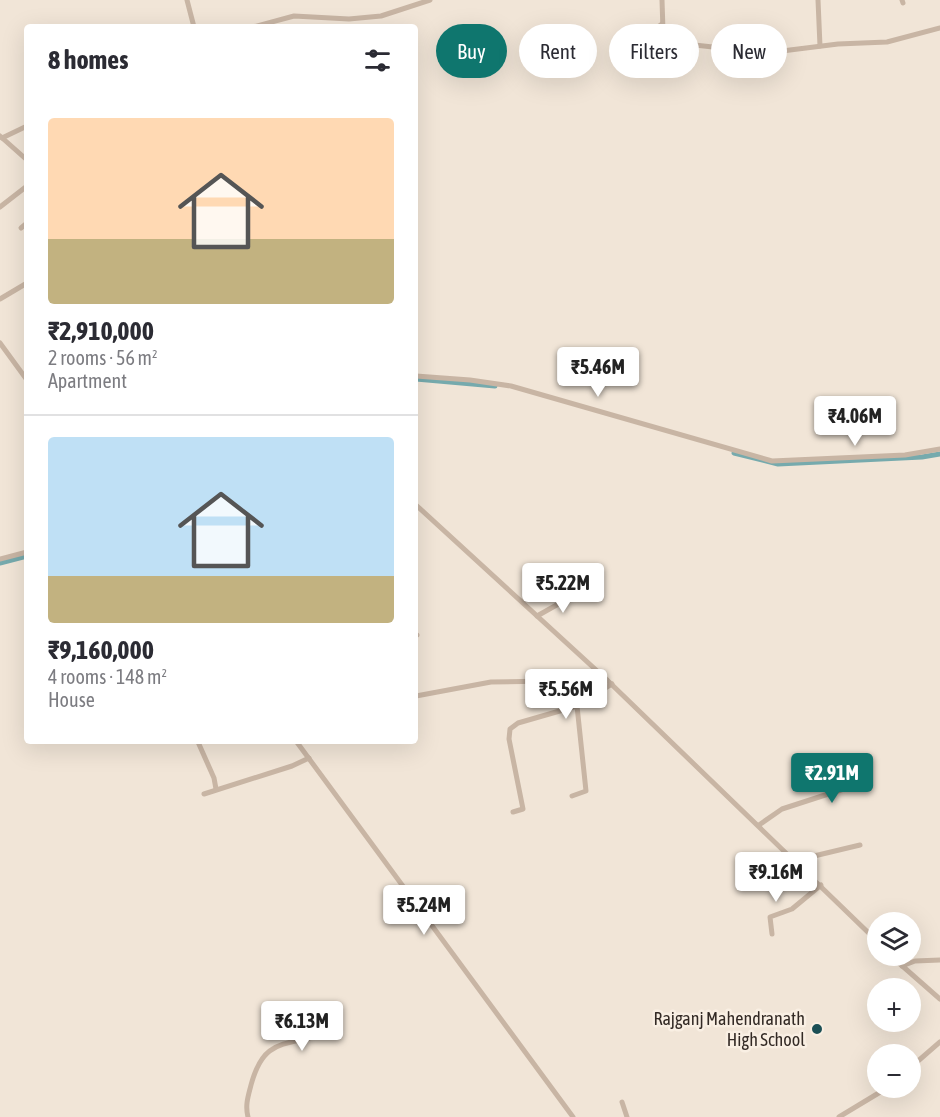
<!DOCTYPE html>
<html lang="en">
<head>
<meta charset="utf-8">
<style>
	body { margin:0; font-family:"Asap Condensed",sans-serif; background:#f2f2f3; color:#2b2b33; height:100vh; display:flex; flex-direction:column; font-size:22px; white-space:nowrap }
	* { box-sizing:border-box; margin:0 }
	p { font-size:20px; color:#7c7c81 }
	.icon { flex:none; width:33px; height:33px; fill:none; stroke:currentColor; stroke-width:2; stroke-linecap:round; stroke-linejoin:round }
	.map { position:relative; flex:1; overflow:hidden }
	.sheet { position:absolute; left:24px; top:24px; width:394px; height:720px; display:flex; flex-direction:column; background:#fff; border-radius:6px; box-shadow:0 6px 24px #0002 }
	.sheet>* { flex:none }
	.guide { position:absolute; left:436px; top:24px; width:412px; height:54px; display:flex; gap:12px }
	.controls { position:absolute; left:867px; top:912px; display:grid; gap:12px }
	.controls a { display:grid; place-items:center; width:54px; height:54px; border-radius:50%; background:#fff; box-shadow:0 6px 24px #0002; font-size:30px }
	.price { position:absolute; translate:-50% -51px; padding:0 14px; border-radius:6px; background:#fff; color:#222; font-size:20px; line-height:39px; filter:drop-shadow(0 2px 3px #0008) }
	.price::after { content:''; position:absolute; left:50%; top:36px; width:18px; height:14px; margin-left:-9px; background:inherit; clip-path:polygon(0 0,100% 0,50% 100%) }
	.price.on { background:#0f766e; color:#fff }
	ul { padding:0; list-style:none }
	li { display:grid; align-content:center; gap:12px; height:318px; padding:0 24px }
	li+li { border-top:2px solid #e1e1e2 }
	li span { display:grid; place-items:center; height:186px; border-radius:6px; color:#555 }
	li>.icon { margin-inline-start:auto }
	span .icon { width:108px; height:108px; fill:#fffc; stroke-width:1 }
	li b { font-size:26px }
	h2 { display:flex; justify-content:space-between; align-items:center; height:72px; padding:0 24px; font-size:26px }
	.chip { padding:0 21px; border-radius:27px; background:#fff; box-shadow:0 6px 24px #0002; font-size:21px; line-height:54px }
	.chip.on { background:#0f766e; color:#fff }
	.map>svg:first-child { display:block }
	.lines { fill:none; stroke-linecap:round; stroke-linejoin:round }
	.canal { stroke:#76aaad; stroke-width:5 }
	.minor { stroke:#c8b5a4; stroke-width:5 }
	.poi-dot { fill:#1b4f55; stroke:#f9efe3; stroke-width:2 }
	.labels { text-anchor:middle; stroke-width:5; stroke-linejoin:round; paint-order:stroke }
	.poi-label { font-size:18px; fill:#332a25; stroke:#f9efe3; text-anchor:end }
</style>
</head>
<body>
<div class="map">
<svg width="940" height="1117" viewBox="0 0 940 1117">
	<rect width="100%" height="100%" fill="#f1e5d7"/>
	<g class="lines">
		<g class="canal">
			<polyline points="416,379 495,386"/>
			<polyline points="734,453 778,464 922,457 940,454"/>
			<polyline points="0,563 27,556"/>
		</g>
		<g class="minor">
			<polyline points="187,0 194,27"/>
			<polyline points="662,0 663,31 668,42 766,53 838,44 887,42 940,28"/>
			<polyline points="818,0 820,46"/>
			<polyline points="902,0 903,3"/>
			<polyline points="253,27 294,16 349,19 381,16 430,0"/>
			<polyline points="639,37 648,34 662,24"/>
			<polyline points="659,65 669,49 668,42"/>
			<polyline points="0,136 27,160"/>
			<polyline points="2,138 27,126"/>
			<polyline points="0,207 27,186"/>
			<polyline points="21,228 27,223"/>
			<polyline points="0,299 27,283"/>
			<polyline points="0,343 27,380"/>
			<polyline points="416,376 470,380 511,386 772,461 905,455 940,449"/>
			<polyline points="416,505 607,680 878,942"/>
			<polyline points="0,559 27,552"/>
			<polyline points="537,616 578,593"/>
			<polyline points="416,635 417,635"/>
			<polyline points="416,696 491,682 607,680"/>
			<polyline points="296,741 573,1117"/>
			<polyline points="198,742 214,778 216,789"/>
			<polyline points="204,794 292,766 309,758"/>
			<polyline points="572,796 586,791 577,706 612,684"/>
			<polyline points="513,812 523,809 509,739 510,729 518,723 577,706"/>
			<polyline points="759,825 782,809 856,785 864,775 868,757"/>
			<polyline points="804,868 814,856 860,845"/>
			<polyline points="772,934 770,917 792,909 821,885"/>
			<polyline points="891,956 940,999"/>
			<polyline points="902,966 915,961 940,960"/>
			<polyline points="910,1068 940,1042"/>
			<polyline points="622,1102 627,1117"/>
			<path d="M248 1117C245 1105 248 1097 251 1085 263 1041 280 1046 320 1035"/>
			<polyline points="839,1117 887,1088"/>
		</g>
	</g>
	<circle class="poi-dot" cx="817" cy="1029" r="6"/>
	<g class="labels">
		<g class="poi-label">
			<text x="805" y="1025">Rajganj Mahendranath<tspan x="805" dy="21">High School</tspan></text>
		</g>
	</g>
</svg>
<div class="controls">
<a><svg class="icon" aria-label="layers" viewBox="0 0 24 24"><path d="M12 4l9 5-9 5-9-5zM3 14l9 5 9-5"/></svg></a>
<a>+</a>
<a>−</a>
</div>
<b class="price" style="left:598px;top:398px">₹5.46M</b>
<b class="price" style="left:855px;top:447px">₹4.06M</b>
<b class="price" style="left:563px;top:614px">₹5.22M</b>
<b class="price" style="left:566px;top:720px">₹5.56M</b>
<b class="price on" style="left:832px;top:804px">₹2.91M</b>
<b class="price" style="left:776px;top:903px">₹9.16M</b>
<b class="price" style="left:424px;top:936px">₹5.24M</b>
<b class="price" style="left:302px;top:1052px">₹6.13M</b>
<div class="guide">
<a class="chip on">Buy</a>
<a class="chip">Rent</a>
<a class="chip">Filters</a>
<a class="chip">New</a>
</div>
<section class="sheet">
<h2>8 homes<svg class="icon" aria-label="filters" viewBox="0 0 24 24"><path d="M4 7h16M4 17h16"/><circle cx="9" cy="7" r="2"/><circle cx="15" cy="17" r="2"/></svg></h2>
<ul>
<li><span style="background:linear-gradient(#ffd9b3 65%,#c2b280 0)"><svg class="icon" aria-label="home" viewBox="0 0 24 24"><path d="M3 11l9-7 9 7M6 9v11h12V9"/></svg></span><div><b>₹2,910,000</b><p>2 rooms · 56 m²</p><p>Apartment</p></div></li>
<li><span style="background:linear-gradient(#bfe0f5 75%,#c2b280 0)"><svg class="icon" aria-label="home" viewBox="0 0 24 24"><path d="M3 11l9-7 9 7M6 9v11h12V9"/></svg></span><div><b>₹9,160,000</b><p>4 rooms · 148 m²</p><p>House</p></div></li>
</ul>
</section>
</div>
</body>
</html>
